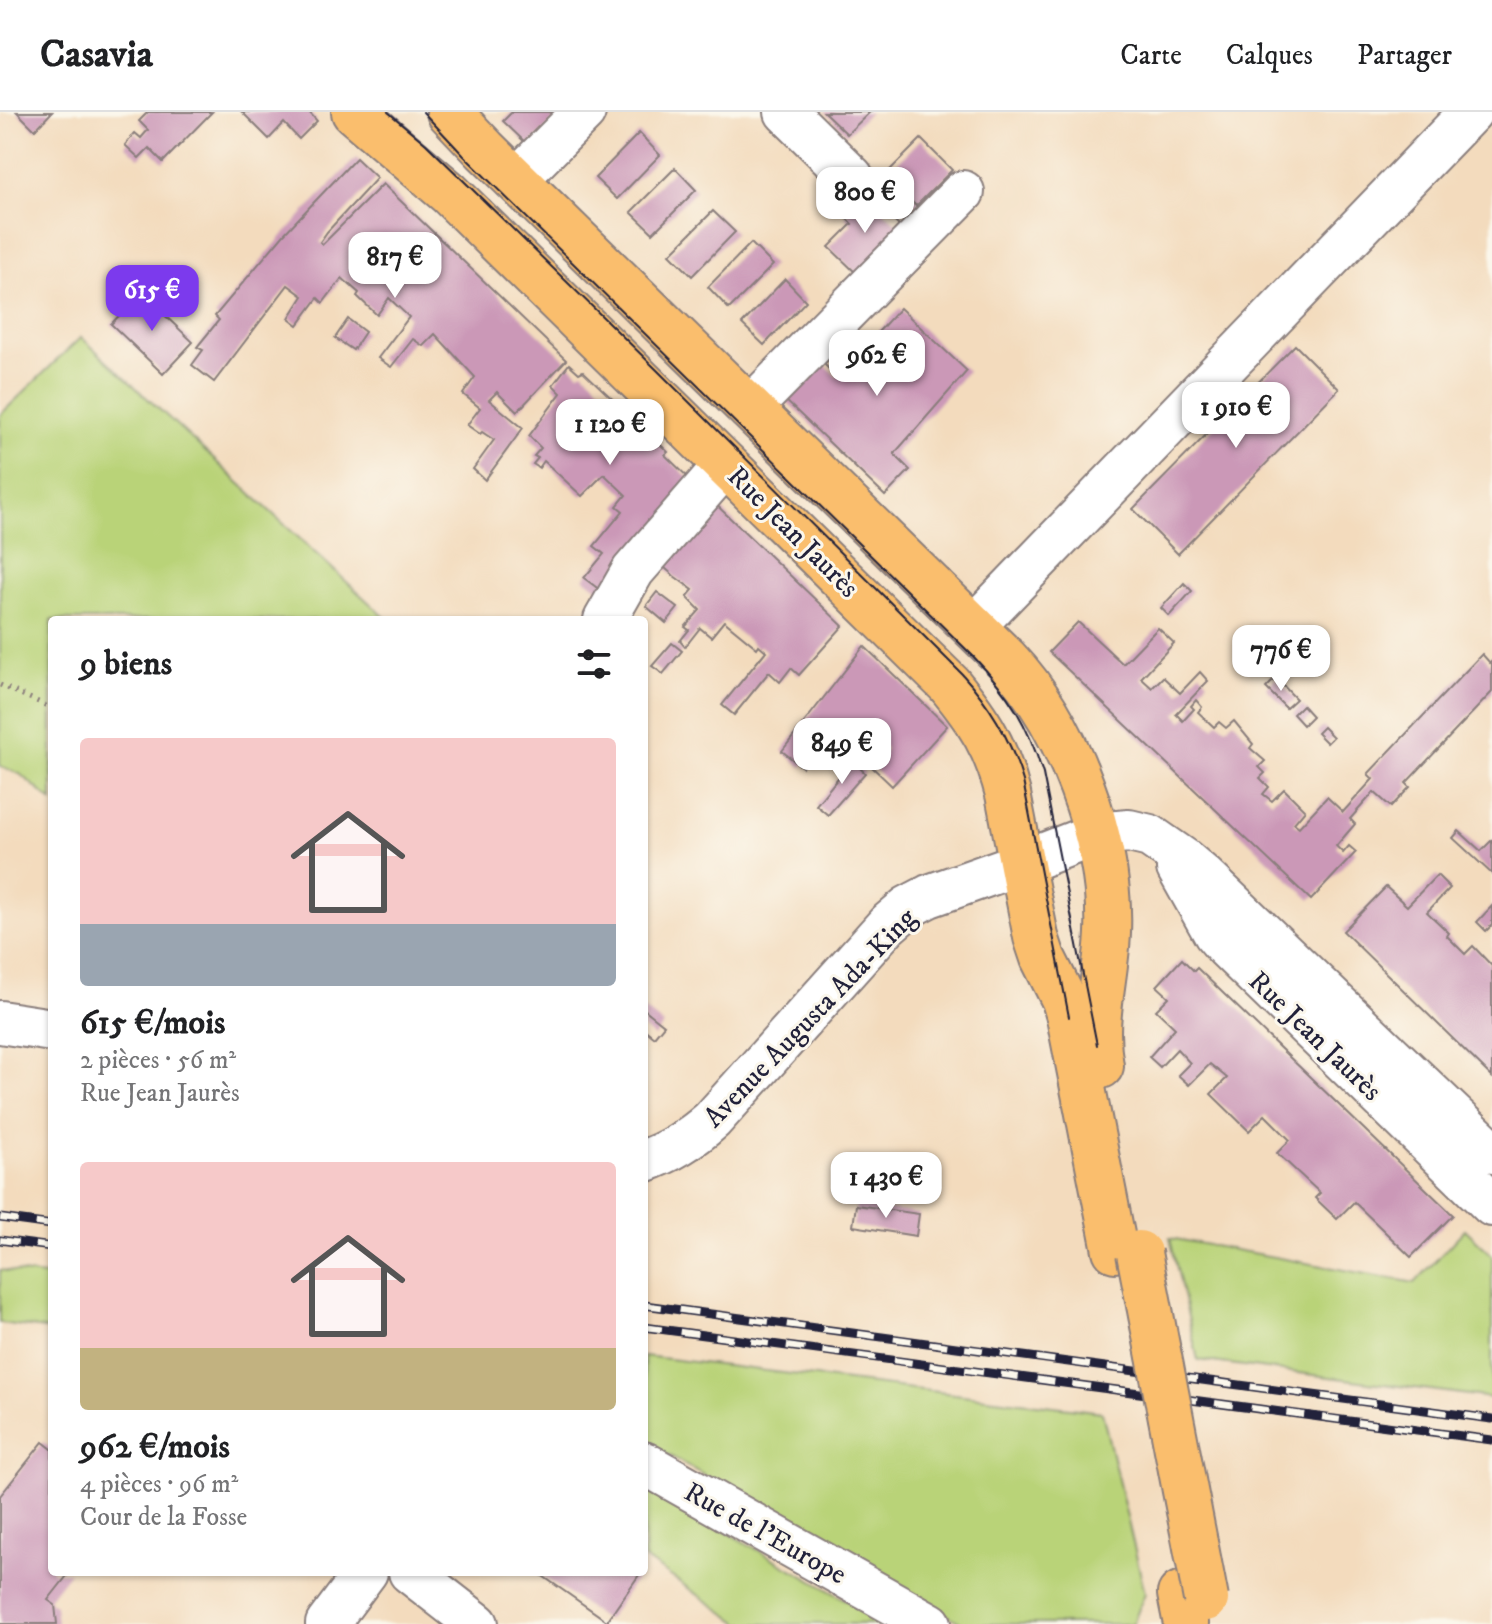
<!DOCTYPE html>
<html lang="fr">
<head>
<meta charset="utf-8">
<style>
	body { margin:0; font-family:"IM FELL DW Pica",serif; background:#f2f2f2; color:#202124; height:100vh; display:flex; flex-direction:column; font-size:30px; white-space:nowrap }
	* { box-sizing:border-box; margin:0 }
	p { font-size:26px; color:#757577 }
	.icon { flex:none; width:44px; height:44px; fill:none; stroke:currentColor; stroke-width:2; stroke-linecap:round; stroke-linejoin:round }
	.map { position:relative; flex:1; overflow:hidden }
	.side { position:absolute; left:48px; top:504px; width:600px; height:960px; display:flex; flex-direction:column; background:#fff; border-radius:8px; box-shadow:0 2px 6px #0004 }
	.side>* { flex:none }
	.price { position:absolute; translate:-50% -68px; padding:0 18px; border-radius:16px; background:#fff; color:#222; font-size:26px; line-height:52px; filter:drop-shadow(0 2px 4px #0008) }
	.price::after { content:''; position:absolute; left:50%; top:48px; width:24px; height:18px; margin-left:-12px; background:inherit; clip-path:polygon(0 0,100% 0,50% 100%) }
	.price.selected { background:#7c3aed; color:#fff }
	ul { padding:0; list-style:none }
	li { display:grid; align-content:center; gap:16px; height:424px; padding:0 32px }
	li span { display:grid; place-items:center; height:248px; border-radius:8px; color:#555 }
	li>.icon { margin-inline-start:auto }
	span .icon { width:144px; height:144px; fill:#fffc; stroke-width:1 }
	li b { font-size:34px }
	h2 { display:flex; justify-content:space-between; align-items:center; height:96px; padding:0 32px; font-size:34px }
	header { display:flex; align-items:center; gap:48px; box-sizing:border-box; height:112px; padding:0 40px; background:#fff; border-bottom:2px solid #e0e0e0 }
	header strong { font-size:38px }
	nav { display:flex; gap:44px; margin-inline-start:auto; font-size:28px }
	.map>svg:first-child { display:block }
	.green { fill:#b9d378; stroke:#6e7a5a; stroke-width:2 }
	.building { fill:#cb98b7 }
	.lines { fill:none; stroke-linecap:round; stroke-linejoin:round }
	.minor-casing { stroke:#8a7e7c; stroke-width:46 }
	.major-casing { stroke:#8a7e7c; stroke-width:48 }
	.path { stroke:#8a7e7c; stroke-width:5; stroke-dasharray:2 6; stroke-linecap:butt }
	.minor { stroke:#fff; stroke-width:42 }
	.major { stroke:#fabe6d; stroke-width:44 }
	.tram { stroke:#22223b; stroke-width:2 }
	.rail-casing { stroke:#22223b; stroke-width:9 }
	.rail { stroke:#fbf7ec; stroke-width:6; stroke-dasharray:18; stroke-linecap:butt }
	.major-bridge-casing { stroke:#8a7e7c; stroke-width:48; stroke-linecap:butt }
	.major-bridge { stroke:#fabe6d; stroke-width:44 }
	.labels { text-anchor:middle; stroke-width:6; stroke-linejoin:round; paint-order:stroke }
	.street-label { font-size:28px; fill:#22223b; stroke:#fbf7ec }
</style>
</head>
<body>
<header>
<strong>Casavia</strong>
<nav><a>Carte</a><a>Calques</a><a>Partager</a></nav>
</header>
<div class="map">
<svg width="1492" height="1512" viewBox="0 0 1492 1512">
	<rect width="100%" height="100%" fill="#fbf7ec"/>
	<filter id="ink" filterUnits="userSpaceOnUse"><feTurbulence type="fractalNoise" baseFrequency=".0125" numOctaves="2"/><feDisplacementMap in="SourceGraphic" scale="16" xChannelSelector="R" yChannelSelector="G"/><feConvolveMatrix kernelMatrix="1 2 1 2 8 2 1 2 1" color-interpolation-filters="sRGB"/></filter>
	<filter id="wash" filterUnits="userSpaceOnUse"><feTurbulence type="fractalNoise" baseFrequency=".006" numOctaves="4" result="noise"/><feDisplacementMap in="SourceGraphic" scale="32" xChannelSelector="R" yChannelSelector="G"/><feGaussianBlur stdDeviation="1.8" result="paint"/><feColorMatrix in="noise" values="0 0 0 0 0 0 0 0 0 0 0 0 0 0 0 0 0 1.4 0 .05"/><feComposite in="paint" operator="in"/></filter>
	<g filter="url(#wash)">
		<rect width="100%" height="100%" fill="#f3dbbd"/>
		<g class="green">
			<polygon points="81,225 388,508 52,508 52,689 20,662 0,654 0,303"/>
			<polygon points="1465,1117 1492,1143 1492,1286 1198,1248 1170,1126 1415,1171"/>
			<polygon points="0,1158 52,1165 52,1218 0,1211"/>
			<polygon points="644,1244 1102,1300 1145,1481 1133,1512 963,1512 644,1329"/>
			<polygon points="644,1373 888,1512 741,1512 644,1446"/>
		</g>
		<g id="blocks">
			<g class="building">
				<polygon points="17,0 52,0 35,18"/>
				<polygon points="148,0 212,0 163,50 149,36 139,46 125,33 135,21 141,26 148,18 139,9"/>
				<polygon points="242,0 309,0 317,9 299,27 284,11 269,27"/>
				<polygon points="512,0 562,0 529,34 503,9"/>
				<polygon points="824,0 870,0 847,22"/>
				<polygon points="639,21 660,43 617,87 595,66"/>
				<polygon points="921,27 952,58 916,94 885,63"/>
				<polygon points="356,46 377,66 327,120 320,130 323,132 383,72 566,248 517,300 497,280 489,288 523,316 485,368 473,357 494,328 482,320 480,322 467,313 480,296 463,282 475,265 435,222 423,234 413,227 391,255 378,246 409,205 389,186 377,203 357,184 359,181 342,166 323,191 318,186 298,213 289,206 303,184 288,173 214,270 192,253 203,238 197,235 219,208 215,204 283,123"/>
				<polygon points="675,56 696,78 653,121 631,100"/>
				<polygon points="868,83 903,118 858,163 829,135 852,112 845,105"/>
				<polygon points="713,99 735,120 692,164 670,142"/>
				<polygon points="751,131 773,153 729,197 708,175"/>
				<polygon points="785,167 806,189 764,233 742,212"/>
				<polygon points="141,181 193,230 163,262 111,212"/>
				<polygon points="900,196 967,259 894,342 910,358 885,384 780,283 816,244 837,265"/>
				<polygon points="348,207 365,220 353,238 335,226"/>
				<polygon points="1295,233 1339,277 1178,442 1133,397"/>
				<polygon points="569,252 579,261 583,259 625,299 668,340 665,343 696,373 604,481 584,466 604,442 594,434 623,399 617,394 626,383 604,362 582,384 544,349 539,356 533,352 538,346 534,344 541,336 529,324 561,281 553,273"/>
				<polygon points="707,384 843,514 799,563 791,556 780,570 769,560 734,603 722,593 766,539 759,533 757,536 724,509 711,525 700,516 685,535 680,529 689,518 685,515 700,498 687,485 693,478 674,464 656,448"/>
				<polygon points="1184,471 1192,479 1169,504 1161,496"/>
				<polygon points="657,480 678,496 666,511 646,494"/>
				<polygon points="1078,510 1123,552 1158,516 1174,531 1141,566 1152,576 1163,565 1180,581 1200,560 1208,569 1176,602 1183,609 1194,597 1191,594 1196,588 1202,595 1198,600 1214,615 1219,610 1226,616 1234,609 1253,632 1250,636 1265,649 1259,655 1265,661 1260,666 1269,675 1263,682 1272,689 1284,677 1305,698 1294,711 1299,715 1327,685 1343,700 1373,667 1368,662 1482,542 1490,551 1492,549 1492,580 1406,671 1410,675 1391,695 1374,680 1350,707 1355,712 1336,734 1343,741 1349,734 1356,740 1311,788 1049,540"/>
				<polygon points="672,531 682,539 663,562 652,554"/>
				<polygon points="864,534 947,614 892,674 871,654 886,637 867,619 858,630 845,619 841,624 834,618 802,655 782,639"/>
				<polygon points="1276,566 1296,587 1286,596 1266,576"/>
				<polygon points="1302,593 1312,604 1303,613 1293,602"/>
				<polygon points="1323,615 1333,625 1327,631 1317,621"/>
				<polygon points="855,645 864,652 860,656 865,661 828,703 816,693"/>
				<polygon points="1459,719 1481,739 1492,728 1492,762 1453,726"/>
				<polygon points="1437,763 1450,776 1427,800 1449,821 1447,824 1465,842 1473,834 1492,854 1492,965 1343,819 1386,775 1407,794"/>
				<polygon points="1492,794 1492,813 1486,819 1477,810"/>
				<polygon points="1182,847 1194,859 1197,856 1453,1103 1411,1145 1354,1090 1337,1107 1315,1086 1320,1081 1277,1041 1290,1028 1265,1003 1249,1019 1211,982 1227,966 1210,952 1189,973 1178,963 1190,951 1177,937 1160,955 1149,945 1175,916 1156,898 1169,885 1157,874"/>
				<polygon points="644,897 664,913 654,925 644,917"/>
				<polygon points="856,1093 919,1102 916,1124 853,1114"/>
				<polygon points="43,1330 52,1337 52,1460 70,1460 48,1488 55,1493 57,1512 0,1512 0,1384"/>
				<polygon points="537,1460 641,1460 607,1509"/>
			</g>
		</g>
	</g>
	<g filter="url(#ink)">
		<use href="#blocks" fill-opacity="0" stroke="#8a7e7c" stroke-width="2"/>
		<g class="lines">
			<defs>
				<g id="minor">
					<polyline points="786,0 852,65"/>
					<polyline points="516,68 584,0"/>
					<polyline points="749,297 963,80"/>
					<polyline points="605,508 633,459 726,352"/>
					<polyline points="973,515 1471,0"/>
					<polyline points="1178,756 1215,822 1226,835 1492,1093"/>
					<polyline points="0,910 52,918"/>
					<path d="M644 1049C670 1040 692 1026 712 1008L887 813 908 795 929 784 1022 751 1096 722 1129 719 1150 724 1183 747 1203 764 1492 1040"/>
					<polyline points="644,1351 930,1512"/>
					<polyline points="410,1460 477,1512"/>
					<polyline points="327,1512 366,1460"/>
				</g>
				<g id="major">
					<path d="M354 0 449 81 949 572C980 610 996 635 1008 682L1036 825 1043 846 1064 888 1069 905 1115 1138"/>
					<path d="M449 0 485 38 1006 547C1068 612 1112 730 1108 821 1106 867 1092 907 1101 954"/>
					<polyline points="1180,1482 1186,1512"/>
				</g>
			</defs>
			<use href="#minor" class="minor-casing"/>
			<use href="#major" class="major-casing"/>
			<polyline class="path" points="0,573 52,596"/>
			<use href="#minor" class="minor"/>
			<use href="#major" class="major"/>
			<g class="tram">
				<path d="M388 0 426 32 657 258 962 562C991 594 1011 627 1023 669L1069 905"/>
				<path d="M423 0 464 44 973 544C1009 582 1028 612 1043 662L1097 933"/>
			</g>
			<defs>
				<g id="rail">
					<polyline points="0,1106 52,1113"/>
					<polyline points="0,1128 52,1135"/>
					<polyline points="644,1193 1492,1307"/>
					<polyline points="644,1215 1492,1328"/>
				</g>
			</defs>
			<use href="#rail" class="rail-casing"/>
			<use href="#rail" class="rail"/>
			<defs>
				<polyline id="major-bridge" points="1139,1141 1206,1487"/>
			</defs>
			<use href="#major-bridge" class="major-bridge-casing"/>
			<use href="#major-bridge" class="major-bridge"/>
		</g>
	</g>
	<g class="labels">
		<g class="street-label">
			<text transform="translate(794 419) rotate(45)" y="10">Rue Jean Jaurès</text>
			<text transform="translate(809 905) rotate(-46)" y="10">Avenue Augusta Ada-King</text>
			<text transform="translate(1316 923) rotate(44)" y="10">Rue Jean Jaurès</text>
			<text transform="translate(766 1420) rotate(29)" y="10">Rue de l'Europe</text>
		</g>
	</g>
</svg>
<b class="price" style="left:865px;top:123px">800 €</b>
<b class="price" style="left:395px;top:188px">817 €</b>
<b class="price selected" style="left:152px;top:221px">615 €</b>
<b class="price" style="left:877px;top:286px">962 €</b>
<b class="price" style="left:1236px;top:338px">1 910 €</b>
<b class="price" style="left:610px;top:355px">1 120 €</b>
<b class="price" style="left:1281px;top:581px">776 €</b>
<b class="price" style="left:842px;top:674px">849 €</b>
<b class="price" style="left:886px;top:1108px">1 430 €</b>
<section class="side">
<h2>9 biens<svg class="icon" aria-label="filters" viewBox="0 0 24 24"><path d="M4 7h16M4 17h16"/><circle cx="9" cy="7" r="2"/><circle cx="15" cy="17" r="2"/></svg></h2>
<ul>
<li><span style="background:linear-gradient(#f6c9c9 75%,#9aa5b1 0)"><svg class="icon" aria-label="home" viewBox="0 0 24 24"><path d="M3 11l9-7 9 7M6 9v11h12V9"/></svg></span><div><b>615 €/mois</b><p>2 pièces · 56 m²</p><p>Rue Jean Jaurès</p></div></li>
<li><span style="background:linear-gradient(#f6c9c9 75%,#c2b280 0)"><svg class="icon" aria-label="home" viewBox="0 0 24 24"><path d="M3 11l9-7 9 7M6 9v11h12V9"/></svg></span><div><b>962 €/mois</b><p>4 pièces · 96 m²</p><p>Cour de la Fosse</p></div></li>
</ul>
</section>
</div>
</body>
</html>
